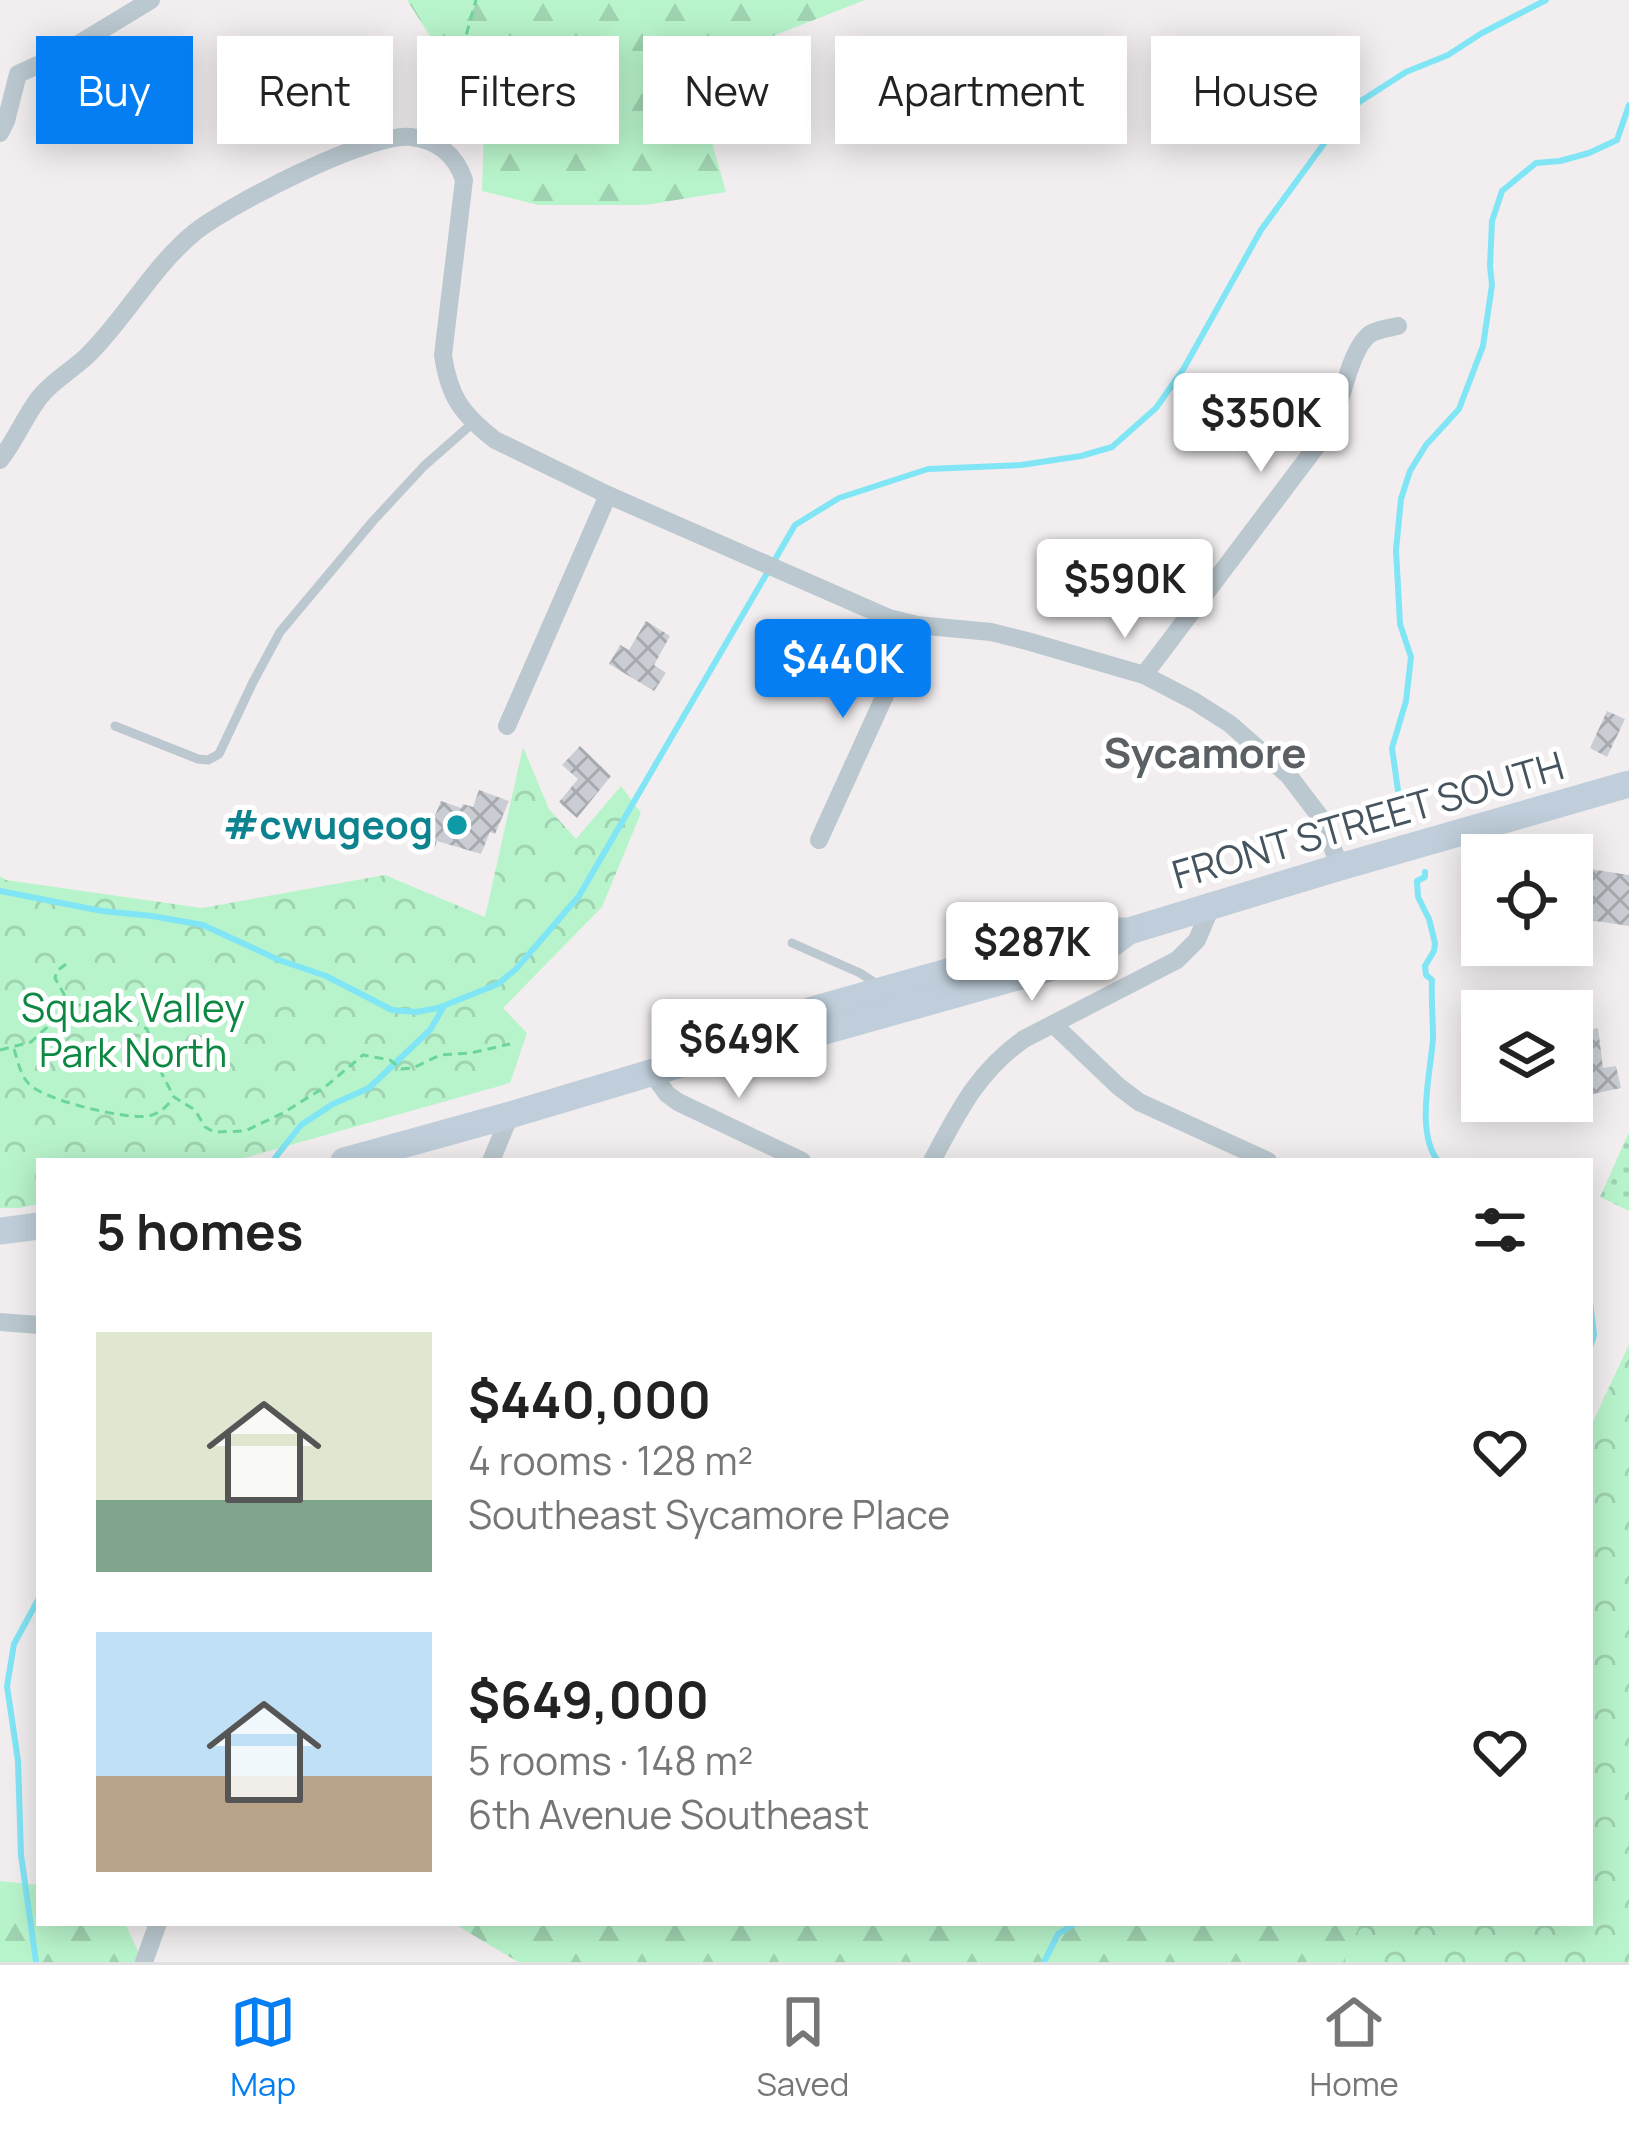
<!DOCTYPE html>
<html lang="en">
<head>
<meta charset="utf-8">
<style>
	body { margin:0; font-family:Manrope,sans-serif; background:#f6f6f6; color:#222; height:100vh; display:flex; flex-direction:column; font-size:45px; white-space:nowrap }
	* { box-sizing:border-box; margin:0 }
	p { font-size:39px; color:#767676 }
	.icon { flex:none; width:66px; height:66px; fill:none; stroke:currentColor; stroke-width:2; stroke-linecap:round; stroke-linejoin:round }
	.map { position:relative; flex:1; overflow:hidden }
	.panel { position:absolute; left:36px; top:1158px; width:1557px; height:768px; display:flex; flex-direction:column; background:#fff; border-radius:0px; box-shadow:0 6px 30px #0003 }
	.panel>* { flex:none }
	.hud { position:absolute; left:36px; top:36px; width:1557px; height:108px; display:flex; gap:24px }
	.fabs { position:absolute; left:1461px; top:834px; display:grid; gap:24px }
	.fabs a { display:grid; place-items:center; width:132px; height:132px; border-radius:0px; background:#fff; box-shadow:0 6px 30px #0003; font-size:60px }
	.price { position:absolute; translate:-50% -102px; padding:0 27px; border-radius:12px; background:#fff; color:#222; font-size:39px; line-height:78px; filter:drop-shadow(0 3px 6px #0008) }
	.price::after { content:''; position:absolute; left:50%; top:72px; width:36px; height:27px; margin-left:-18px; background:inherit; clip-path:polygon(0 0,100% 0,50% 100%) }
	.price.selected { background:#057ef4; color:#fff }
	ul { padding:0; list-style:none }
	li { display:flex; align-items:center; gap:36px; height:300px; padding:0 60px }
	li span { display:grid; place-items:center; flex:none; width:336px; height:240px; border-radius:0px; color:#555 }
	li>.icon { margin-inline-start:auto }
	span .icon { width:144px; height:144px; fill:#fffc; stroke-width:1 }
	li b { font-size:51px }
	h2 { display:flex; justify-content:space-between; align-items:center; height:144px; padding:0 60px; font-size:51px }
	.chip { padding:0 42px; border-radius:0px; background:#fff; box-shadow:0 6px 30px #0003; font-size:42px; line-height:108px }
	.chip.selected { background:#057ef4; color:#fff }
	.tab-bar { display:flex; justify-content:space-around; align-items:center; height:168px; border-top:3px solid #e0e0e0; background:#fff; font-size:33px; color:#767676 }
	.tab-bar a { display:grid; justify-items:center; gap:6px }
	.tab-bar .selected { color:#057ef4 }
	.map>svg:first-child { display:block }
	.grass { fill:url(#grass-dots) }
	.forest { fill:url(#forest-firs) }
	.park { fill:url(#park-crowns) }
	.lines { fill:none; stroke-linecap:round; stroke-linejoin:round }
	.stream { stroke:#80e5f5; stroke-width:6 }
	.building { fill:url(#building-cross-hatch) }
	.path { stroke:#6cd69a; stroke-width:3; stroke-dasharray:9 6; stroke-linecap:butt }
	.lane { stroke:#bbc8cf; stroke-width:9 }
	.street { stroke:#bbc8cf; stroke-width:18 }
	.secondary { stroke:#bfceda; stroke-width:27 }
	.culture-dot { fill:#0f9aa8; stroke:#fff; stroke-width:4.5 }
	.labels { text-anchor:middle; stroke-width:10; stroke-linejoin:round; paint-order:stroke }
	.street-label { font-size:39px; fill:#45545e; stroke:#fff }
	.culture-label { font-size:39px; font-weight:bold; fill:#0d838f; stroke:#fff; text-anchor:end }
	.park-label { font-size:39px; fill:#0d8842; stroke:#fff }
	.neighbourhood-label { font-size:42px; font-weight:bold; fill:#5a6064; stroke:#fff }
</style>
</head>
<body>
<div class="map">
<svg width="1629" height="1962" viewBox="0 0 1629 1962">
	<defs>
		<pattern id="grass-dots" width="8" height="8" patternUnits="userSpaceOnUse" patternTransform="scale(3)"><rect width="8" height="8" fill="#b8f4cb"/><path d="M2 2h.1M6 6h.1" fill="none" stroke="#a0d3b1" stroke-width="1.8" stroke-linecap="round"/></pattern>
		<pattern id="forest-firs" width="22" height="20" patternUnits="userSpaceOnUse" patternTransform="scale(3)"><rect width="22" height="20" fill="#b8f4cb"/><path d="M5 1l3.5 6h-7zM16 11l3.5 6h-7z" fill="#a0d3b1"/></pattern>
		<pattern id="park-crowns" width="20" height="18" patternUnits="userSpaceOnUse" patternTransform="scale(3)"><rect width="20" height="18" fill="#b8f4cb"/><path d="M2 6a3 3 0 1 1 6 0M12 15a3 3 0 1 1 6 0" fill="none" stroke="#a0d3b1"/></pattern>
		<pattern id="building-cross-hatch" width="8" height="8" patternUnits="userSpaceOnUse" patternTransform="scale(3)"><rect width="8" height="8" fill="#caced4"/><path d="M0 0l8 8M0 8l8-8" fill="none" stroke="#a6aaaf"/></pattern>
	</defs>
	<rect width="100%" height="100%" fill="#f2eeef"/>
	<polygon class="grass" points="1629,1132 1629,1211 1600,1197"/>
	<g class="forest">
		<polygon points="407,0 865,0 691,68 726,192 645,205 539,205 482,191 486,53 439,50"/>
		<polygon points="1629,1345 1629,1962 518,1962 453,1923 1590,1923 1590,1428"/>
		<polygon points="0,1881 39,1885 39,1923 125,1923 143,1962 0,1962"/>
	</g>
	<g class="park">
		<polygon points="523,747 549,809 576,839 621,786 641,813 602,907 503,1008 527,1033 510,1083 234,1161 39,1161 39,1204 19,1208 0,1208 0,876 6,880 202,908 385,875 485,917"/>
		<polygon points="1629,1345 1629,1962 1343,1962 1361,1923 1590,1923 1590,1429"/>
	</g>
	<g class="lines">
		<g class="stream">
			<polyline points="1402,819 1392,748 1406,701 1411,657 1400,624 1396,550 1401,499 1410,471 1426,445 1459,409 1483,346 1492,285 1490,266 1492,221 1502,191 1536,163 1560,161 1589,153 1617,140 1629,105"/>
			<path d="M1425 872V877L1417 881 1418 897 1429 919 1435 943 1434 951 1425 966 1426 975 1432 980C1431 1000 1433 1018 1433 1038 1431 1071 1415 1132 1438 1161"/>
			<polyline points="0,891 102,911 152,916 203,925 279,960 326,976 392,1010 416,1012 438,1008 498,984 516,969 579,896 795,525 839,498 928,469 1021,465 1081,456 1112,447 1156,408 1184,368 1261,230 1350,108 1406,72 1448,55 1482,33 1546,0"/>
			<polyline points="275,1158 301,1125 333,1104 369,1088 430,1030 443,1008"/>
			<polyline points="1590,1302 1594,1335 1590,1347"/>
			<polyline points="36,1962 21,1855 18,1761 7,1686 14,1644 39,1598 39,1566"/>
			<polyline points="1044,1962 1058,1934 1076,1923"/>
		</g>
	</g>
	<g class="building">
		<polygon points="646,621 670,636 654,665 666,673 654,691 609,664 620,645 629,650"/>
		<polygon points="1607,711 1625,719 1607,757 1590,748"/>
		<polygon points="580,746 611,776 577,818 559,802 578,779 562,765"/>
		<polygon points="479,790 509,801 495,834 490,832 481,854 437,841 435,847 411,838 420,813 434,818 441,801 461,808 463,804 473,807"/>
		<polygon points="1590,869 1629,875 1629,926 1582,919"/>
		<polygon points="1598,1028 1603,1068 1616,1066 1621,1088 1579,1097 1572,1058 1572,1033"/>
	</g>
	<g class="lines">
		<g class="path">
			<polyline points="461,139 464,43 476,0"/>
			<polyline points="66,964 57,971 55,978 70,1005"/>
			<path d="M14 1049C18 1061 20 1075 29 1084 43 1100 127 1120 148 1116 159 1114 165 1108 172 1100"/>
			<polyline points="0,1050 31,1042 70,1006 93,1004 104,1006 147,1029 162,1074 174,1097 195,1110 205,1127 214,1132 245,1131 283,1113 325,1087 363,1055 390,1060 401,1069 413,1068 440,1055 471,1053 510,1044"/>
		</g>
		<g class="lane">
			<polyline points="115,726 198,759 208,760 219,754 253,682 280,632 373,521 424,466 474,422"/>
			<polyline points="792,943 860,973 880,986"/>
		</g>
		<g class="street">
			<polyline points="0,133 6,121 18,74 62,54 151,0"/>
			<path d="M0 460C15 441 24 418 39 398 52 381 71 371 87 356 126 318 152 267 195 232 231 204 368 133 411 137 437 140 456 155 464 180L443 355C449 397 462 414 495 440L608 495 889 618 917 625 991 632 1027 641 1144 675 1194 701 1230 724 1289 776 1321 818 1340 867"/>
			<path d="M1144 675 1328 431C1342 405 1349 349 1370 334 1378 329 1389 328 1398 326"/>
			<polyline points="507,726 608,495"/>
			<polyline points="819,840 917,625"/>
			<polyline points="1053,1024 1118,1086 1139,1102 1268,1161"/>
			<polyline points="651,1072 667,1094 678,1102 802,1161"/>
			<polyline points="491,1161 510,1115"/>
			<path d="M932 1161C958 1112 978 1071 1024 1039L1177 960 1197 940 1211 907"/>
			<polyline points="0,1322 39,1325"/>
			<polyline points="144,1962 158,1923"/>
		</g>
		<g class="secondary">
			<polyline points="791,1031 812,1010 1094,931 1129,931 1340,867 1629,784"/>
			<polyline points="344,1161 510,1115 791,1031 814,1034 1096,955 1129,931"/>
			<polyline points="0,1231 39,1226"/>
		</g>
	</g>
	<circle class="culture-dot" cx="457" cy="825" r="12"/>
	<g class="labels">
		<g class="street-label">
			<text transform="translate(1368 820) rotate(-16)" y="14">FRONT STREET SOUTH</text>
		</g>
		<g class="culture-label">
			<text x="433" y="839">#cwugeog</text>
		</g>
		<g class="park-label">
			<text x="133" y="1022">Squak Valley<tspan x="133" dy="45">Park North</tspan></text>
		</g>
		<g class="neighbourhood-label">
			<text x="1205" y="768">Sycamore</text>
		</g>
	</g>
</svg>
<div class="fabs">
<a><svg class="icon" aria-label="locate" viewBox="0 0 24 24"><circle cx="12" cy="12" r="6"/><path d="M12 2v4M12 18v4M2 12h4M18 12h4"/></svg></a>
<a><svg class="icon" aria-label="layers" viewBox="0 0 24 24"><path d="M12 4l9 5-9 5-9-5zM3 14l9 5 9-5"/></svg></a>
</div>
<b class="price" style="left:1261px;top:475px">$350K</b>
<b class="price" style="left:1125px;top:641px">$590K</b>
<b class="price selected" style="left:843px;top:721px">$440K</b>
<b class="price" style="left:1032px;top:1004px">$287K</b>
<b class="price" style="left:739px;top:1101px">$649K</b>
<div class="hud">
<a class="chip selected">Buy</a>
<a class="chip">Rent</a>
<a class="chip">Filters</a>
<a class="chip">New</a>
<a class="chip">Apartment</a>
<a class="chip">House</a>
</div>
<section class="panel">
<h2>5 homes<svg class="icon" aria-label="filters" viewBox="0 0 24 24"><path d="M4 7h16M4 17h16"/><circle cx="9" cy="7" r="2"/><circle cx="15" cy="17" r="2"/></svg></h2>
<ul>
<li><span style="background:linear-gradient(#dfe7d0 70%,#7fa58c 0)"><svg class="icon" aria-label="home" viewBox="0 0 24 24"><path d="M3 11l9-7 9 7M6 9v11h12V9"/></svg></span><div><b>$440,000</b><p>4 rooms · 128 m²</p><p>Southeast Sycamore Place</p></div><svg class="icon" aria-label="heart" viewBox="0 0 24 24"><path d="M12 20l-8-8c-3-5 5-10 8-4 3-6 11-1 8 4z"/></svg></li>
<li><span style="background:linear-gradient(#bfe0f5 60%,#b9a48a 0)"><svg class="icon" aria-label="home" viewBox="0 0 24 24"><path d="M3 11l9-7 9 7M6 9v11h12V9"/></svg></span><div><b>$649,000</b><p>5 rooms · 148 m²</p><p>6th Avenue Southeast</p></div><svg class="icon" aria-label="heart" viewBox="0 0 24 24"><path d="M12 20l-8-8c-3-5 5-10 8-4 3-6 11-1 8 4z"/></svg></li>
</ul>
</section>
</div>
<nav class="tab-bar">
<a class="selected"><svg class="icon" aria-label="map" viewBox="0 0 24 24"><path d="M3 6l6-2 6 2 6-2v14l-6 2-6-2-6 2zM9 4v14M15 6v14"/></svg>Map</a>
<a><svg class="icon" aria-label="saved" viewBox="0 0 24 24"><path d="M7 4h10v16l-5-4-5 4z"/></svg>Saved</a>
<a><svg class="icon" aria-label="home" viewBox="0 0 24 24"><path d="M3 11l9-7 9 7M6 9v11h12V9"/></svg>Home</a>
</nav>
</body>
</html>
